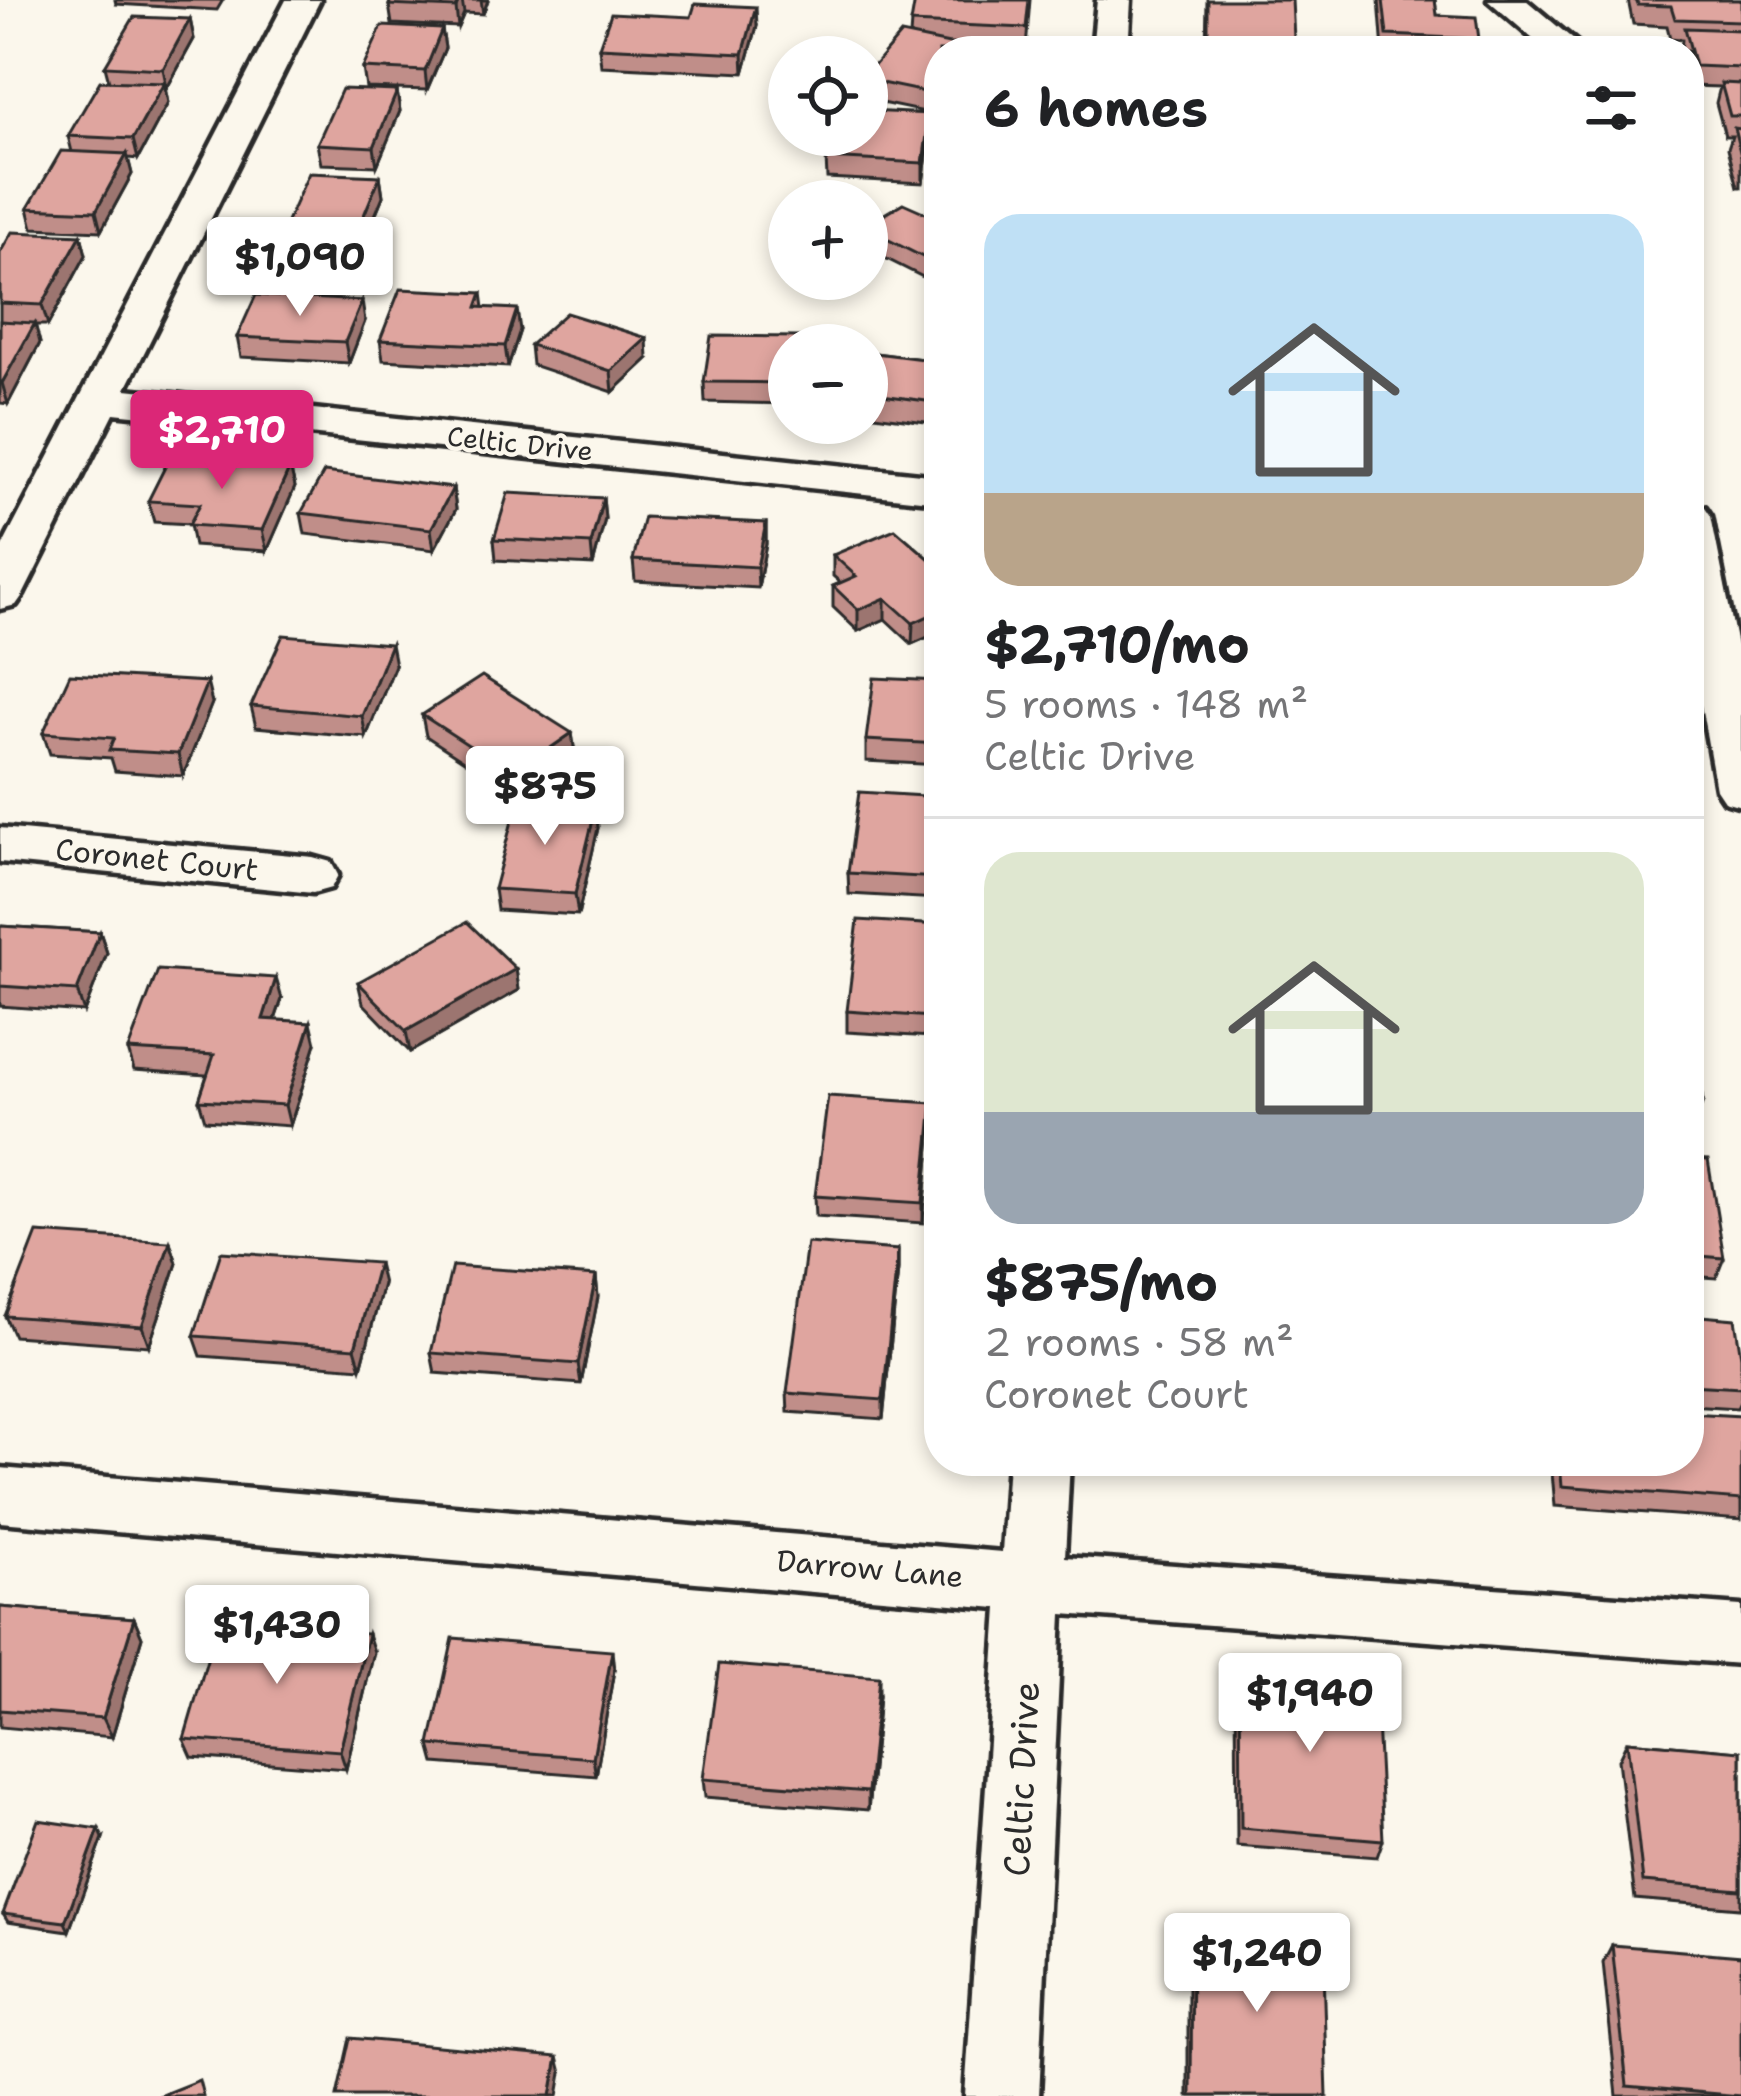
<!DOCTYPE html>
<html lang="en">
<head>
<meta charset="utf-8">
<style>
	body { margin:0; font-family:"Shantell Sans",sans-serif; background:#f2f2f2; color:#202124; height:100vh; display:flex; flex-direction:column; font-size:45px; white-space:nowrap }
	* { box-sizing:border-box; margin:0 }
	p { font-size:39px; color:#757577 }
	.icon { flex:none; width:66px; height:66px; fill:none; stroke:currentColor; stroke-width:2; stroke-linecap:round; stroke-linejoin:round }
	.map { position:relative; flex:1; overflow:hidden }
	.drawer { position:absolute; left:924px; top:36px; width:780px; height:1440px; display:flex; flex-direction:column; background:#fff; border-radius:48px; box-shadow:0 6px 18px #0003 }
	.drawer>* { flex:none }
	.tools { position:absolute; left:768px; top:36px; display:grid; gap:24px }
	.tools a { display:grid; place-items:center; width:120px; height:120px; border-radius:50%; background:#fff; box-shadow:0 6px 18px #0003; font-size:60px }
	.price { position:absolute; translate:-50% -102px; padding:0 27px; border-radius:12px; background:#fff; color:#222; font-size:39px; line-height:78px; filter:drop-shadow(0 3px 6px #0008) }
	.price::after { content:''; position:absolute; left:50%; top:72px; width:36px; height:27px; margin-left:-18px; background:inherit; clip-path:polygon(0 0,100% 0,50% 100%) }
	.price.selected { background:#db2777; color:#fff }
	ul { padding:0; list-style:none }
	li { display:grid; align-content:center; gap:24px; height:636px; padding:0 60px }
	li+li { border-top:3px solid #e0e0e0 }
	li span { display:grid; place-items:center; height:372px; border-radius:36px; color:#555 }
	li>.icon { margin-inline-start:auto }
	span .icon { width:216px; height:216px; fill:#fffc; stroke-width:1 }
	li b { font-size:51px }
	h2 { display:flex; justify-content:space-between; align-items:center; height:144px; padding:0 60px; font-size:51px }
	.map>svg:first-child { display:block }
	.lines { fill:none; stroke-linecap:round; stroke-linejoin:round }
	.street-casing { stroke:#2b2b2b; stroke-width:9 }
	.street { fill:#fbf7ec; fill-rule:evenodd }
	.wall { fill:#c08e89; stroke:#2b2b2b; stroke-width:3 }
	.shaded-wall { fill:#9c746f; stroke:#2b2b2b; stroke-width:3 }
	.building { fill:#dfa59f; stroke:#2b2b2b; stroke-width:3 }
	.labels { text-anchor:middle; stroke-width:9; stroke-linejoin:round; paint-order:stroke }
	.far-street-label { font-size:27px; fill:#2b2b2b; stroke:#fbf7ec }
	.street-label { font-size:30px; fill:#2b2b2b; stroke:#fbf7ec }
	.near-street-label { font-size:36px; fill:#2b2b2b; stroke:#fbf7ec }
</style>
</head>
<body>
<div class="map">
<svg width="1741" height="2096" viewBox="0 0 1741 2096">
	<rect width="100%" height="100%" fill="#fbf7ec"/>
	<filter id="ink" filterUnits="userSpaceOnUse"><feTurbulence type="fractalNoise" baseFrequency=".00833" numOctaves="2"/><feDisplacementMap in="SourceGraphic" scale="24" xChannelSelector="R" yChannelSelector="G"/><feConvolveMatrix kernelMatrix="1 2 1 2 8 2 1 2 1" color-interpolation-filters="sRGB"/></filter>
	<g filter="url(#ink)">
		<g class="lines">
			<defs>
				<g id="street">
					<polygon points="286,0 320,0 126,389 939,476 939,502 114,413 23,595 16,605 0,609 0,551"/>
					<polygon points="1097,0 1131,0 1128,51 1092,51"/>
					<polygon points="1488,0 1526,0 1587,51 1547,51"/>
					<polygon points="1689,503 1705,507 1711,516 1741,666 1741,806 1724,801 1716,789 1689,637"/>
					<polygon points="0,828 313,857 331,862 338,875 331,888 313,893 0,862"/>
					<polygon points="1008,1461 1070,1461 1065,1557 1741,1606 1741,1664 1062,1614 1039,2096 965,2096 998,1608 0,1522 0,1468 1002,1552"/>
				</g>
			</defs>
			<use href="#street" class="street-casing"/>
			<use href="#street" class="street"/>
		</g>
		<g class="wall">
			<polygon points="115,0 223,0 217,10 116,4"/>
			<polygon points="391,0 488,0 483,14 464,13 458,27 392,24 389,5"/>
			<polygon points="1030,0 1026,48 950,44 939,51 939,115 867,100 867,74 910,36 911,23"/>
			<polygon points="1207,0 1294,39 1292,51 1206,51"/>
			<polygon points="1379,0 1435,0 1437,15 1479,39 1477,51 1383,51"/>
			<polygon points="1628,0 1741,0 1741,187 1738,187 1728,148 1732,136 1725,136 1716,103 1720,87 1690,86 1689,51 1681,51 1682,39 1670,38 1667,26 1633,24"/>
			<polygon points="190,19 194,39 167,88 165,88 168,103 138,159 128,158 132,174 101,231 33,228 28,208 72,152 68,136 109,81 105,66"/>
			<polygon points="757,26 744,73 601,66 599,47"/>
			<polygon points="442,29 445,48 427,90 366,88 363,68"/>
			<polygon points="397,91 400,111 377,166 321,164 317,144"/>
			<polygon points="930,134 923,183 827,178 826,158"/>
			<polygon points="380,176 383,196 358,257 286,253 282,233"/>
			<polygon points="939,219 939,285 867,249 867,224"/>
			<polygon points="81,235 86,255 48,325 35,325 40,343 8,404 0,403 0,253"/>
			<polygon points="482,293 484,308 520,330 508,367 383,360 380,340"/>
			<polygon points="365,321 349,363 241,357 237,337"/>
			<polygon points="802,337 802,345 789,345 789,404 705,402 704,382"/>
			<polygon points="530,345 648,359 613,392 532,365"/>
			<polygon points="867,352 939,361 933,423 867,414"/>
			<polygon points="290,467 295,487 267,551 194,546 190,524 154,522 148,501"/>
			<polygon points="453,488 456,509 434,550 305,534 301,513"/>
			<polygon points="603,498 605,519 593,565 496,560 494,539"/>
			<polygon points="766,523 766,544 758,588 635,581 633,560"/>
			<polygon points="833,555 939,567 939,632 912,644 885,619 858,631 833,607 833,586 841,583 833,576"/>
			<polygon points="395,665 366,737 256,727 251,706"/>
			<polygon points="939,681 939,765 866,761 866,740"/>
			<polygon points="212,703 183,776 115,771 111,758 50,754 43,733"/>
			<polygon points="422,715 572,733 575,754 516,795 426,736"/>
			<polygon points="939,797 938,899 849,894 848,873"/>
			<polygon points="596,807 598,828 578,915 497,910 494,889"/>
			<polygon points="939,925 931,1037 847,1032 847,1011"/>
			<polygon points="0,926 100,932 107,953 84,1012 0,1006"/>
			<polygon points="516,969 519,990 410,1052 363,1003 358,982"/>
			<polygon points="282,999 275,1020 316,1043 290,1126 205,1120 199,1100 207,1075 134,1070 128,1050"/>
			<polygon points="1689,1045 1703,1101 1696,1121 1689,1121"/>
			<polygon points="932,1124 923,1223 816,1216 815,1196"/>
			<polygon points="1689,1159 1724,1258 1716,1278 1689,1276"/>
			<polygon points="170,1242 177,1263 149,1346 14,1336 5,1316"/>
			<polygon points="898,1250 898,1270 883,1419 788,1412 787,1393"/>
			<polygon points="596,1276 598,1297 581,1384 435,1373 431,1353"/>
			<polygon points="383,1284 361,1368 201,1356 194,1336"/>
			<polygon points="1689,1315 1741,1357 1741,1400 1737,1408 1689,1405"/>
			<polygon points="1741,1416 1741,1520 1555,1506 1551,1461 1689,1461"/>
			<polygon points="0,1607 134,1618 142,1637 112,1737 0,1727"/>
			<polygon points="374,1652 346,1769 192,1757 184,1739"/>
			<polygon points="1240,1669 1383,1840 1377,1857 1237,1846 1236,1687"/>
			<polygon points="614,1670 596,1776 435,1763 430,1745"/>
			<polygon points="879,1696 868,1810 705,1797 703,1779"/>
			<polygon points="1627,1741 1741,1751 1741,1908 1635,1899 1618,1760"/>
			<polygon points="103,1838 69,1931 8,1922 3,1914"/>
			<polygon points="1192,1928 1327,2096 1188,2096 1188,1945"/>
			<polygon points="1612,1945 1741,2096 1617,2096 1603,1962"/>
		</g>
		<g class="shaded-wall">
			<polygon points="459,0 462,0 464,13 458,27 456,8"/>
			<polygon points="481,0 488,0 483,14"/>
			<polygon points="756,7 757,26 744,73 743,54"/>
			<polygon points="190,19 194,39 167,88 163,69"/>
			<polygon points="442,29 445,48 427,90 425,71"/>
			<polygon points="164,83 168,103 138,159 133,139"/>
			<polygon points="397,91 400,111 377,166 374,147"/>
			<polygon points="930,114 930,134 923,183 923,163"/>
			<polygon points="127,154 132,174 101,231 96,211"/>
			<polygon points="380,176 383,196 358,257 355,237"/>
			<polygon points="81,235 86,255 48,325 42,305"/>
			<polygon points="362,301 365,321 349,363 345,342"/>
			<polygon points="517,309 520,330 508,367 505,346"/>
			<polygon points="35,323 40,343 8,404 2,383"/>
			<polygon points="647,338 648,359 613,392 611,371"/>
			<polygon points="939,388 939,408 933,423 934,402"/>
			<polygon points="290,467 295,487 267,551 262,530"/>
			<polygon points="453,488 456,509 434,550 431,529"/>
			<polygon points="603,498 605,519 593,565 591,544"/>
			<polygon points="766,523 766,544 758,588 757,567"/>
			<polygon points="885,598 885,619 858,631 858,610"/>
			<polygon points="939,611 939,632 912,644 913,623"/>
			<polygon points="391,644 395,665 366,737 362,716"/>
			<polygon points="207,682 212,703 183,776 178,754"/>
			<polygon points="572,733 575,754 516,795 513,774"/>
			<polygon points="596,807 598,828 578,915 575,894"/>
			<polygon points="100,932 107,953 84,1012 77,991"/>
			<polygon points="939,939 939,954 931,1037 931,1017"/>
			<polygon points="516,969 519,990 410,1052 406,1031"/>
			<polygon points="276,978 282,999 268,1040 263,1019"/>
			<polygon points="311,1022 316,1043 290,1126 285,1105"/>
			<polygon points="933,1103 932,1124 923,1223 923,1203"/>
			<polygon points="170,1242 177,1263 149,1346 142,1326"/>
			<polygon points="898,1250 898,1270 883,1419 883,1400"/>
			<polygon points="378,1263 383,1284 361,1368 355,1348"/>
			<polygon points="596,1276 598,1297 581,1384 578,1364"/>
			<polygon points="134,1618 142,1637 112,1737 103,1718"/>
			<polygon points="368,1634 374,1652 346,1769 340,1751"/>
			<polygon points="612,1651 614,1670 596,1776 593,1758"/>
			<polygon points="879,1677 879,1696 868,1810 868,1792"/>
			<polygon points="99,1829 103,1838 69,1931 65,1922"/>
			<polygon points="558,2057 562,2073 558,2096 551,2096"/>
		</g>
		<g class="building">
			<polygon points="391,0 459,0 456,8 389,5"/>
			<polygon points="915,0 1029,0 1026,28 911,23"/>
			<polygon points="1208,0 1292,0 1294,39 1208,35"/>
			<polygon points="1383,0 1435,0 1437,15 1476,17 1479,39 1387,35"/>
			<polygon points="1636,0 1741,0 1741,21 1675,19 1671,6 1638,5"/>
			<polygon points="695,4 756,7 743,54 599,47 611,13 691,17"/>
			<polygon points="134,17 190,19 163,69 105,66"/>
			<polygon points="382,26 442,29 425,71 363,68"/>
			<polygon points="1685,28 1741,30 1741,68 1695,66"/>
			<polygon points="901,34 983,51 939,51 939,95 867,80 867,74"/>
			<polygon points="100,81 164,83 133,139 68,136"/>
			<polygon points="1721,83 1741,84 1741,116 1730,116"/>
			<polygon points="342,89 397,91 374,147 317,144"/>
			<polygon points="867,111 930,114 923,163 826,158 831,135 867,135"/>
			<polygon points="1734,128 1741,129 1741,156"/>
			<polygon points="61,151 127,154 96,211 28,208"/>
			<polygon points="309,173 380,176 355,237 282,233"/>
			<polygon points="903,203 939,219 939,265 867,229 867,224"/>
			<polygon points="12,232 81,235 42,305 0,303 0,253"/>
			<polygon points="400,289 482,293 477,307 517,309 505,346 380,340"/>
			<polygon points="256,295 362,301 345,342 237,337"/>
			<polygon points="566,313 647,338 611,371 530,345"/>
			<polygon points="0,321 35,323 2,383 0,383"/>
			<polygon points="711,336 802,337 801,345 789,345 789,383 704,382"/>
			<polygon points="867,352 939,361 939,388 934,402 867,393"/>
			<polygon points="169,459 290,467 262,530 189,525 200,504 148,501"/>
			<polygon points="324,472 453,488 431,529 301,513"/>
			<polygon points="508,493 603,498 591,544 494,539"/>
			<polygon points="644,517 766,523 757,567 633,560"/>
			<polygon points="895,529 939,567 939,611 913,623 885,598 858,610 833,586 856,576 833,555"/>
			<polygon points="283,635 391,644 362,716 251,706"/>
			<polygon points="70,674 207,682 178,754 109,750 114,738 43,733"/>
			<polygon points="482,676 572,733 513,774 422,715"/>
			<polygon points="874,678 939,681 939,744 866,740"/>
			<polygon points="859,792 939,797 939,878 848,873"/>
			<polygon points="517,802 596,807 575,894 494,889"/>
			<polygon points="858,920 939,925 931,1017 847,1011"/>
			<polygon points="467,922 516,969 406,1031 358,982"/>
			<polygon points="0,926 100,932 77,991 0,986"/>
			<polygon points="158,970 276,978 263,1019 311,1022 285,1105 199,1100 214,1055 128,1050"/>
			<polygon points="1689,1045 1694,1046 1703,1101 1689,1100"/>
			<polygon points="828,1096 933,1103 923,1203 815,1196"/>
			<polygon points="1689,1159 1708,1160 1724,1258 1689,1255"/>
			<polygon points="37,1233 170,1242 142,1326 5,1316"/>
			<polygon points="807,1243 898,1250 883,1400 787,1393"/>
			<polygon points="221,1252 378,1263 355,1348 194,1336"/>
			<polygon points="452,1266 596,1276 578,1364 431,1353"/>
			<polygon points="1689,1315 1735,1319 1741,1357 1741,1388 1689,1385"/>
			<polygon points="1689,1413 1741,1416 1741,1500 1562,1486 1560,1461 1689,1461"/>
			<polygon points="0,1607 134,1618 103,1718 0,1710"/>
			<polygon points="218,1622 368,1634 340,1751 184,1739"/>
			<polygon points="453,1638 612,1651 593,1758 430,1745"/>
			<polygon points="719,1664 879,1677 868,1792 703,1779"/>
			<polygon points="1240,1669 1375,1680 1383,1840 1241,1828"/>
			<polygon points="1627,1741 1741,1751 1741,1890 1643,1882"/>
			<polygon points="38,1820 99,1829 65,1922 3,1914"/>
			<polygon points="1192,1928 1322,1939 1327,2096 1191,2096"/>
			<polygon points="1612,1945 1741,1956 1741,2096 1627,2086"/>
			<polygon points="350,2038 558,2057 551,2096 337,2096"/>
			<polygon points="199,2080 203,2096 159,2096"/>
		</g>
	</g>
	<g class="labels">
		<g class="far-street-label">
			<text transform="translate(520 444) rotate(6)" y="9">Celtic Drive</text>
		</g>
		<g class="street-label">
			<text transform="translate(157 860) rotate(6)" y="10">Coronet Court</text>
			<text transform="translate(870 1569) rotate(5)" y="10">Darrow Lane</text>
		</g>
		<g class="near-street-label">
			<text transform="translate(1021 1779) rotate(-87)" y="13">Celtic Drive</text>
		</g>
	</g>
</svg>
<div class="tools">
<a><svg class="icon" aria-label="locate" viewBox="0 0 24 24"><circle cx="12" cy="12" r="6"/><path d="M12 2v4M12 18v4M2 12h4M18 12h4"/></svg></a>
<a>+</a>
<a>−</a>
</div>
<b class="price" style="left:300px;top:319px">$1,090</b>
<b class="price selected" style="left:222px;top:492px">$2,710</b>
<b class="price" style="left:545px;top:848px">$875</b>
<b class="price" style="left:277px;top:1687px">$1,430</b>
<b class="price" style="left:1310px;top:1755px">$1,940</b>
<b class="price" style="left:1257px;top:2015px">$1,240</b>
<section class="drawer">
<h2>6 homes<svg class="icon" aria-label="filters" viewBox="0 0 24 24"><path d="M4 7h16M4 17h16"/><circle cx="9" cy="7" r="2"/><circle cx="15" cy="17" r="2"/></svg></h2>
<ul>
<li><span style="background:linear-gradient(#bfe0f5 75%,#b9a48a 0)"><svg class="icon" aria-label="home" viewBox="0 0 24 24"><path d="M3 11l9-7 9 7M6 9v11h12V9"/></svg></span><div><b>$2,710/mo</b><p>5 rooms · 148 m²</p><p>Celtic Drive</p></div></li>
<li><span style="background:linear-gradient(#dfe7d0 70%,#9aa5b1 0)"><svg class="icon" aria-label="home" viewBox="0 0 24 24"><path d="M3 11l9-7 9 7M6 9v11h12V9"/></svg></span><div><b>$875/mo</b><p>2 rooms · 58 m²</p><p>Coronet Court</p></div></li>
</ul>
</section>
</div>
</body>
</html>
